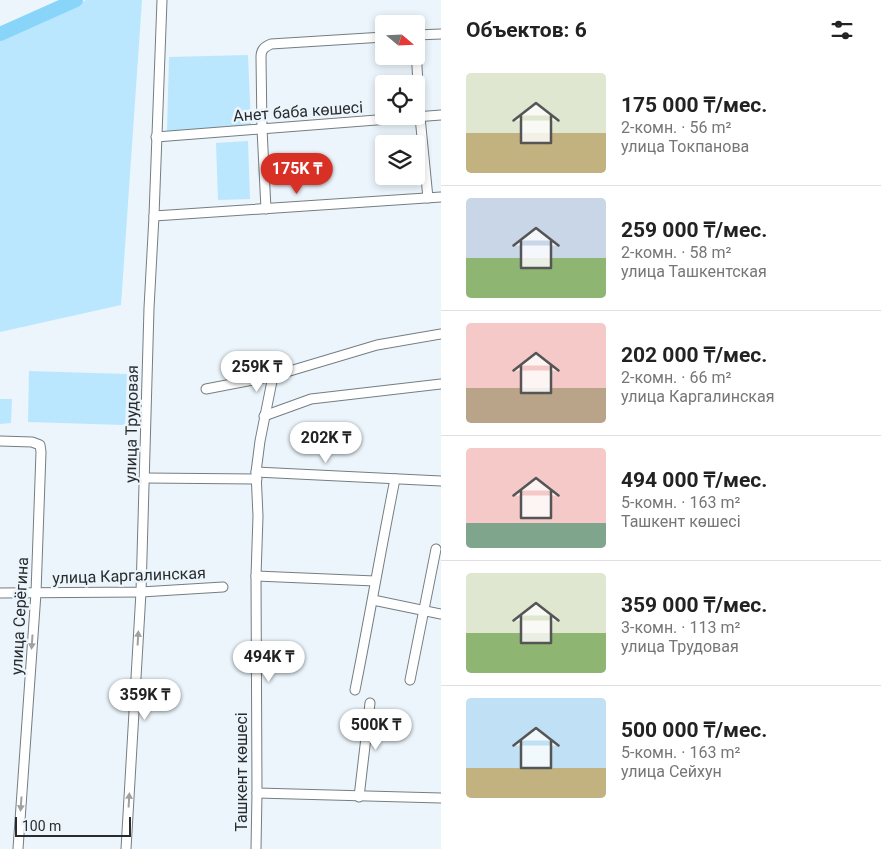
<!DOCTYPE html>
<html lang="ru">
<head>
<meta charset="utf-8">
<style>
	body { margin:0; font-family:Roboto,sans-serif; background:#f6f6f6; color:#222; height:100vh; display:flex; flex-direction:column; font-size:19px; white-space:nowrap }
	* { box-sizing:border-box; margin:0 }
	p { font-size:16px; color:#767676 }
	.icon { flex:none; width:28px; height:28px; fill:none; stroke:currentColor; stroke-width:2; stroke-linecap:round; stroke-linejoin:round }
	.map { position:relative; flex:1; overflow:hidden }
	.drawer { display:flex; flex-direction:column; background:#fff; width:440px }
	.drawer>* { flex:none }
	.needle { width:32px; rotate:109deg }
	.buttons { position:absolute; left:375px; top:15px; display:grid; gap:10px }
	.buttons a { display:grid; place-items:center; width:50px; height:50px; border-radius:5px; background:#fff; box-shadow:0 2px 8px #0003; font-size:25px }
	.scale { position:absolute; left:15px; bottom:12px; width:116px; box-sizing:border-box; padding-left:5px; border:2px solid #282c2e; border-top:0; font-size:14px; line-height:18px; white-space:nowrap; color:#282c2e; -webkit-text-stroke:4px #ebf5fb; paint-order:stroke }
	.price { position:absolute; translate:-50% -42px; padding:0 11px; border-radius:18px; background:#fff; color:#222; font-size:16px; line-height:32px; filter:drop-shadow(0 1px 2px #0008) }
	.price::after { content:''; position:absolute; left:50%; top:30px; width:15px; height:11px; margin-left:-8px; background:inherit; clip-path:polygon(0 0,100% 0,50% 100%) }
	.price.current { background:#d93025; color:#fff }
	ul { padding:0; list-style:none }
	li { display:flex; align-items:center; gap:15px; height:125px; padding:0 25px }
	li+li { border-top:1px solid #e0e0e0 }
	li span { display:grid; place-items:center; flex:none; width:140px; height:100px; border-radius:5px; color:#555 }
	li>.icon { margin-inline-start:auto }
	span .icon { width:60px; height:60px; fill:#fffc; stroke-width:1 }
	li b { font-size:21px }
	h2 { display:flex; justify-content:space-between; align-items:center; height:60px; padding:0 25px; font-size:21px }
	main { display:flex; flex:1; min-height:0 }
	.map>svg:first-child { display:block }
	.green { fill:#bae7fd }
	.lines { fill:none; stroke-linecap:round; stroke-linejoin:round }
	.river { stroke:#89d5fa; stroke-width:14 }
	.minor-casing { stroke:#747e82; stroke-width:11 }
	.minor { stroke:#fff; stroke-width:9 }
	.oneway { fill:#9ea0a1 }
	.labels { text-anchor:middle; stroke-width:5; stroke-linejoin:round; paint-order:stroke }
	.street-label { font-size:16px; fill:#282c2e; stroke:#ebf5fb }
</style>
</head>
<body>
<main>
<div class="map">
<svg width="441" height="849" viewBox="0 0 441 849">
	<rect width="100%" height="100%" fill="#ebf5fb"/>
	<g class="green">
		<polygon points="86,0 142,0 121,305 0,332 0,41"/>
		<polygon points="248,55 251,126 167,131 169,57"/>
		<polygon points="248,141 250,199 218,200 216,143"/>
		<polygon points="29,371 127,374 125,425 28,422"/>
		<polygon points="0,399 12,399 11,423 0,424"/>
	</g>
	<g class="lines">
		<polyline class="river" points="0,34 76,0"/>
		<defs>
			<g id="minor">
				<polyline points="416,35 441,34"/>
				<polyline points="416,50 420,117 428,198"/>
				<polyline points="156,137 441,115"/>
				<path d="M266 209 262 129 261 57C261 50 264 47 271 44L384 37"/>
				<polyline points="154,216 441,197"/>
				<polyline points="206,389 273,376 377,345 441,334"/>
				<polyline points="264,416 311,399 441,384"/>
				<polyline points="0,441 32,442 40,445 41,452 36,593 18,849"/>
				<polyline points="256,472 441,481"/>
				<polyline points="145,478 257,479"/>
				<polyline points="256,576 375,581"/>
				<polyline points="0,593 141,592 223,587"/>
				<polyline points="373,600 441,614"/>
				<polyline points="410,680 436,549"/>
				<path d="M355 690C369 620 381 549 395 479"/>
				<polyline points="257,793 441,798"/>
				<polyline points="359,797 370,703"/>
				<polyline points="126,849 141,592 149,308 154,216 162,0"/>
				<polyline points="256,849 257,793 256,576 258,516 256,472 260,441 273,376"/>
			</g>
		</defs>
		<use href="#minor" class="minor-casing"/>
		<use href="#minor" class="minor"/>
	</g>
	<defs><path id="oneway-solid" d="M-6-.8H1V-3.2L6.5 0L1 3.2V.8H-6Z" transform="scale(1.25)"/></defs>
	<g class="oneway">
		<use href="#oneway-solid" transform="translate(138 638) rotate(-87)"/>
		<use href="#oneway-solid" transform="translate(32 642) rotate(94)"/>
		<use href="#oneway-solid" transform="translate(129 800) rotate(-87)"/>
		<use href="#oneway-solid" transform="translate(21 804) rotate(94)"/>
	</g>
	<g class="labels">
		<g class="street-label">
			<text transform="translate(298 111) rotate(-4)" y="6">Анет баба көшесі</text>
			<text transform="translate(131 424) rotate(-89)" y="6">улица Трудовая</text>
			<text transform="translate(129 575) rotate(-2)" y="6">улица Каргалинская</text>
			<text transform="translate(19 616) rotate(-87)" y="6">улица Серёгина</text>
			<text transform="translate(241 772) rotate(-90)" y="6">Ташкент көшесі</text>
		</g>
	</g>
</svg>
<div class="buttons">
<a><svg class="needle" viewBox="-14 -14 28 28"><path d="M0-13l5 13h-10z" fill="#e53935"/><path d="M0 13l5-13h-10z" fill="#767676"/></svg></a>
<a><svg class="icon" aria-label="locate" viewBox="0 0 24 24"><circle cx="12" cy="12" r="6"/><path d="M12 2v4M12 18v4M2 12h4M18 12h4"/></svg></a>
<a><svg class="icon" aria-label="layers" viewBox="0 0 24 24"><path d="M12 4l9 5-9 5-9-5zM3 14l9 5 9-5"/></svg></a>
</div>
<div class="scale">100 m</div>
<b class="price current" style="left:297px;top:195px">175K ₸</b>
<b class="price" style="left:257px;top:393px">259K ₸</b>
<b class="price" style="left:326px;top:464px">202K ₸</b>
<b class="price" style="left:269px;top:683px">494K ₸</b>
<b class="price" style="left:145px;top:721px">359K ₸</b>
<b class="price" style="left:376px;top:751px">500K ₸</b>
</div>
<section class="drawer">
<h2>Объектов: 6<svg class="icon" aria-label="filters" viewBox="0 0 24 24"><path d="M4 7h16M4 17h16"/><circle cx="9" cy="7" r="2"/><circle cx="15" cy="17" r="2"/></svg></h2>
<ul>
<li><span style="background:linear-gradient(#dfe7d0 60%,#c2b280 0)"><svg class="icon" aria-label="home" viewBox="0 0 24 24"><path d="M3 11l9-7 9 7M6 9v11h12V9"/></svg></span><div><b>175 000 ₸/мес.</b><p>2-комн. · 56 m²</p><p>улица Токпанова</p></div></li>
<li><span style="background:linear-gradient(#c9d6e8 60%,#8fb573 0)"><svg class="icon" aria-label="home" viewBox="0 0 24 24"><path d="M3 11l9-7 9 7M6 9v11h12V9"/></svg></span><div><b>259 000 ₸/мес.</b><p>2-комн. · 58 m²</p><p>улица Ташкентская</p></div></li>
<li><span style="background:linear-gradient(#f6c9c9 65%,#b9a48a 0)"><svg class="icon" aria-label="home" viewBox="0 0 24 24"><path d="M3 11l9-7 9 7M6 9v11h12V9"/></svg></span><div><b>202 000 ₸/мес.</b><p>2-комн. · 66 m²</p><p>улица Каргалинская</p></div></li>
<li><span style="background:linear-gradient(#f6c9c9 75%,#7fa58c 0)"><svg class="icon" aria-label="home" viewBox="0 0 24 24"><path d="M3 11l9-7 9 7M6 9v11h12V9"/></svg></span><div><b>494 000 ₸/мес.</b><p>5-комн. · 163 m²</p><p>Ташкент көшесі</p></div></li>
<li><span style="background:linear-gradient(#dfe7d0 60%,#8fb573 0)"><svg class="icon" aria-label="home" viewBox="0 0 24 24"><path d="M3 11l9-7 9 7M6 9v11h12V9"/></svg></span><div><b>359 000 ₸/мес.</b><p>3-комн. · 113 m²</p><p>улица Трудовая</p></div></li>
<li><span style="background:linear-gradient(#bfe0f5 70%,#c2b280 0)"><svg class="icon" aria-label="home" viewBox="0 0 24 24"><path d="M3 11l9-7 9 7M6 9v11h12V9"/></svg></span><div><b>500 000 ₸/мес.</b><p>5-комн. · 163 m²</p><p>улица Сейхун</p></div></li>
</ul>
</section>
</main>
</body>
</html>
